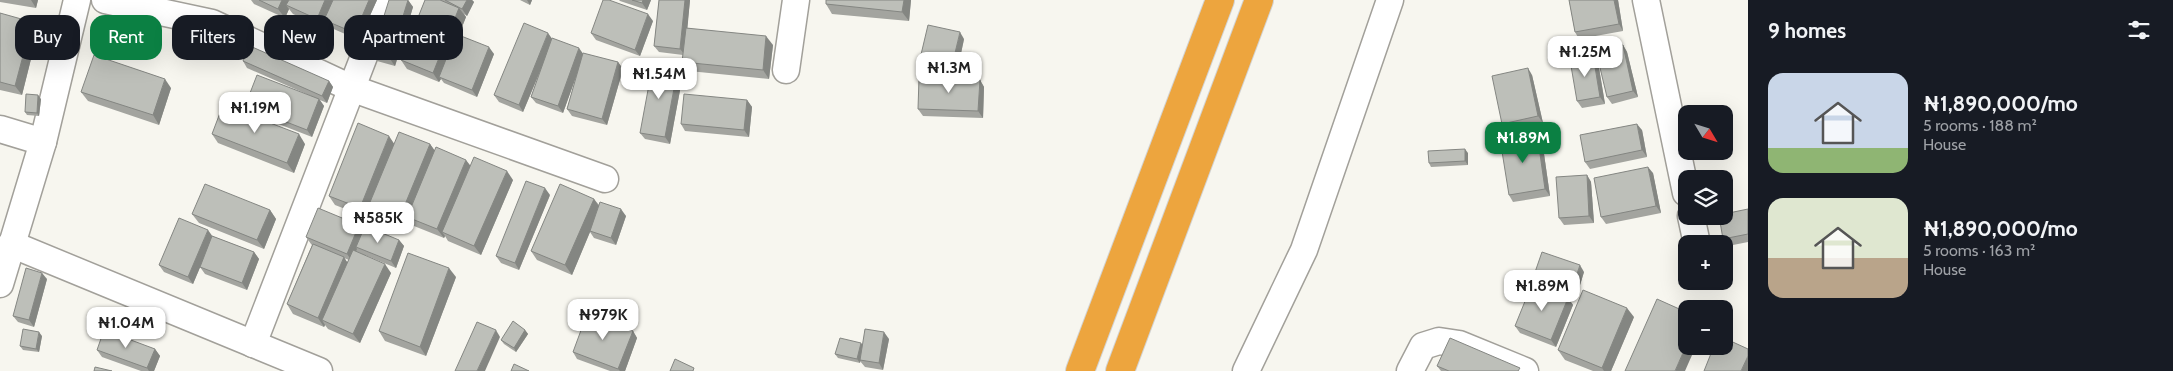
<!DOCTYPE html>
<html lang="en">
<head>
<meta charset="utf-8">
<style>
	body { margin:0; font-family:Cabin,sans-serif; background:#20242c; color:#f1f3f6; height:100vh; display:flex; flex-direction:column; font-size:19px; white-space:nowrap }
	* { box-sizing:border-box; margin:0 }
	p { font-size:16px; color:#9ea1a6 }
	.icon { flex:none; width:28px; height:28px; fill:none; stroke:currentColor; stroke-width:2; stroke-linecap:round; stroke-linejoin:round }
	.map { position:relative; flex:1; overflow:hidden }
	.sheet { display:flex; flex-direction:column; background:#171b24; width:425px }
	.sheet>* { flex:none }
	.top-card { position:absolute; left:15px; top:15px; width:475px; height:45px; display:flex; gap:10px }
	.needle { width:32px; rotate:128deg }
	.controls { position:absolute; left:1678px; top:105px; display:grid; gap:10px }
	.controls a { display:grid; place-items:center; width:55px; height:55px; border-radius:10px; background:#171b24; box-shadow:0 5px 20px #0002; font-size:25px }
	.price { position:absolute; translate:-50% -42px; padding:0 11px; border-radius:10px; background:#fff; color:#222; font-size:16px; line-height:32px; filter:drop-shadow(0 1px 2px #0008) }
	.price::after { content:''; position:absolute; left:50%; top:30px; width:15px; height:11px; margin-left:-8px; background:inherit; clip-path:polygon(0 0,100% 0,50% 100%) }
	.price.current { background:#0b8043; color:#fff }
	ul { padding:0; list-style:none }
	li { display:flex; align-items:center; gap:15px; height:125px; padding:0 20px }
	li span { display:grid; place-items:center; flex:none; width:140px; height:100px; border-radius:15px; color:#555 }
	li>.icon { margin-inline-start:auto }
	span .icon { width:60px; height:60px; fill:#fffc; stroke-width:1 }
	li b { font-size:21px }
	h2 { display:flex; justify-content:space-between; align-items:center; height:60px; padding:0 20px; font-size:21px }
	.pill { padding:0 18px; border-radius:15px; background:#171b24; box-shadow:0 5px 20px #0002; font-size:18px; line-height:45px }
	.pill.current { background:#0b8043; color:#fff }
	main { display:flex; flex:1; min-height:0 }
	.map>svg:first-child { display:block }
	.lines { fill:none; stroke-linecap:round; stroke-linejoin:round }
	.street-casing { stroke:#a2a09a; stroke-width:29 }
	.highway-casing { stroke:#d2d2d1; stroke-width:30 }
	.street { stroke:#fff; stroke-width:26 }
	.highway { stroke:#eda53e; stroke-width:28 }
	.wall { fill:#a3a49f; fill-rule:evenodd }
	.shaded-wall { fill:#848682 }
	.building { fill:#bdbfb9; stroke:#848682 }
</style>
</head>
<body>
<main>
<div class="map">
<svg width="1748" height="371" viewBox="0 0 1748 371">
	<rect width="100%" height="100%" fill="#f7f6ef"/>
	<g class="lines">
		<defs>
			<g id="street">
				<polyline points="105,0 212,23 351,88 605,179"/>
				<polyline points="1646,0 1686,193"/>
				<polyline points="786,70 796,0"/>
				<polyline points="0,129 43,142"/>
				<polyline points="1691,216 1697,244"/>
				<polyline points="11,244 319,371"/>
				<polyline points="0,284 43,142 77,0"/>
				<polyline points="253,344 378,20 384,0"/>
				<polyline points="1246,371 1304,250 1390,0"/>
				<polyline points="1410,371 1423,346 1439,341 1459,344 1525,371"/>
			</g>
			<g id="highway">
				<polyline points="1080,371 1220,0"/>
				<polyline points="1120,371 1259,0"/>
			</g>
		</defs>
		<use href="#street" class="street-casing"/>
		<use href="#highway" class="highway-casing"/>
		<use href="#street" class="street"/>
		<use href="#highway" class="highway"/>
	</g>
	<g class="wall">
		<polygon points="0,0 38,0 36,8 0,2"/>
		<polygon points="251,0 377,0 359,40 329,27 326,23 323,28 293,14 289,9 285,18 254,4"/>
		<polygon points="408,0 413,7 395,66 377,61 372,54"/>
		<polygon points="425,0 472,0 474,2 467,16 464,14 466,17 459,35 494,54 477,97 444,83 441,79 439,82 407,69 401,60"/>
		<polygon points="520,0 532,0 530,5"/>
		<polygon points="619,0 651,0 647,10 620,1"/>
		<polygon points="659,0 690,0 687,28 773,45 769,79 689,71 682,62 683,55 659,52 654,46"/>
		<polygon points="826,0 911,0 909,21 832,14 826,4"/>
		<polygon points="1569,0 1618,0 1623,31 1579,39 1575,32"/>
		<polygon points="0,13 38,31 22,95 0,90"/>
		<polygon points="653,21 640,56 596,40 591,33"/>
		<polygon points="552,39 583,54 618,62 623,69 607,125 572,116 567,109 579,68 563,113 536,103 531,97 542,67 523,112 499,102 494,95"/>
		<polygon points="964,39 956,77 924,70 919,63"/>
		<polygon points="1623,45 1627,52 1638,97 1612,104 1607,97"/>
		<polygon points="1593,55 1598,62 1605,104 1582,108 1577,101"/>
		<polygon points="243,61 329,81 333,87 327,103 320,100 324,106 312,137 250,113 245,106 311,96 247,68"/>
		<polygon points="683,74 670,144 645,139 640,133"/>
		<polygon points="1532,75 1543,123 1507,130 1502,124"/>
		<polygon points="980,80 984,87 983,118 923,116 918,109"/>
		<polygon points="171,88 159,125 88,101 81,92"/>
		<polygon points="41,99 39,116 27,115 25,112"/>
		<polygon points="747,100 752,107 749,137 685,131 681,124"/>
		<polygon points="1642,130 1647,157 1590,169 1585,162"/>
		<polygon points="212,134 305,144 294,173 218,143"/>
		<polygon points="1542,140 1550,196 1513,202 1509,195"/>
		<polygon points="394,144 430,144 435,151 471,166 513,180 481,255 448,241 445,236 444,238 414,226 409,219 406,228 375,216 370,209 366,217 335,205 329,196"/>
		<polygon points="1468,153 1468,165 1431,167 1429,163"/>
		<polygon points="1653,173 1661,213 1606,224 1601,217"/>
		<polygon points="1587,175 1591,182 1594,223 1564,225 1559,218"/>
		<polygon points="550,195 519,270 501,263 496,256"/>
		<polygon points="594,199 599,205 626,216 616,245 594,238 590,232 572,275 537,260 531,251"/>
		<polygon points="1748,209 1748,242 1728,246 1723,239"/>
		<polygon points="270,210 276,219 264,249 199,223 192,214"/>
		<path d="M363 230 399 240 404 246 396 268 365 255 391 273 360 343 328 329 325 325 324 327 293 314 287 304 312 245 311 244 306 237ZM344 258 349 260 347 262Z"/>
		<polygon points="212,236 254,252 259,259 247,290 205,274 200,267 193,284 164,272 159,265"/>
		<polygon points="1584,272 1576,298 1537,285 1533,278"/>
		<polygon points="456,277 426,356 385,341 379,331"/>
		<polygon points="47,279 34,327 18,322 13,316"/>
		<polygon points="1568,298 1573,305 1556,347 1520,333 1515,326"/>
		<polygon points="1634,317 1611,371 1593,371 1565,360 1558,350"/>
		<polygon points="525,330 528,334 516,352 504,344 501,340"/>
		<polygon points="633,331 637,338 625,371 610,371 577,359 573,352"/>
		<polygon points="42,336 39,352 23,350 20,346"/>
		<polygon points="889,339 883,370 865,367 860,361 860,363 838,358 835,354 862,345"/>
		<polygon points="155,349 160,356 154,371 141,371 102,357 97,350"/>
		<polygon points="1437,366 1521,371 1441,371"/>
	</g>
	<g class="shaded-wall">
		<polygon points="31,0 38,0 36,8"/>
		<polygon points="282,0 293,0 286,5 289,9 285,18 278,9"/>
		<polygon points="325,0 336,0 324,20 326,23 323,28 317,19"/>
		<polygon points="369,0 377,0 359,40 355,33"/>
		<polygon points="408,0 413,7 395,66 390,59"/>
		<polygon points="467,0 472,0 474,2 467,16 462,9"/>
		<polygon points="527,0 532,0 530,5"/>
		<polygon points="643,0 651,0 647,10 642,3"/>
		<polygon points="685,0 690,0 685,55 680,49"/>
		<polygon points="904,0 911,0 909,21 902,12"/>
		<polygon points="1614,0 1618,0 1623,31 1619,24"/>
		<polygon points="459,8 466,17 441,77 439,77 441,79 439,82 433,73"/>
		<polygon points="648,14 653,21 640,56 635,50"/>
		<polygon points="32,22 38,31 22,95 15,86"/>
		<polygon points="960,32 964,39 956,77 951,70"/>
		<polygon points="548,33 553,40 523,112 519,105"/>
		<polygon points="766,36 773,45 769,79 763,70"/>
		<polygon points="1623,45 1627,52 1638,97 1633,91"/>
		<polygon points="489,47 494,54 477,97 472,90"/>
		<polygon points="579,48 584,55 563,113 558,106"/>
		<polygon points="1593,55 1598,62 1605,104 1600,97"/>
		<polygon points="618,62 623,69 607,125 602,119"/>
		<polygon points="678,67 683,74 670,144 665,137"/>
		<polygon points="1528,68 1532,75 1543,123 1538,116"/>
		<polygon points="165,79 171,88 159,125 153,115"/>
		<polygon points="980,80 984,87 983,118 978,111"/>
		<polygon points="329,81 333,87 327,103 322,96"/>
		<polygon points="38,95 41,99 39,116 37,113"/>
		<polygon points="319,99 324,106 312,137 307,130"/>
		<polygon points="747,100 752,107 749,137 744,130"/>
		<polygon points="1637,124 1642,130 1647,157 1642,150"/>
		<polygon points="1537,133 1542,140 1550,196 1545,189"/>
		<polygon points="299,134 305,144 294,173 287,163"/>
		<polygon points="389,136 395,145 368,207 370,209 366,217 360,208"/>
		<polygon points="430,144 437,154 407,217 409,219 406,228 399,219"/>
		<polygon points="1465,149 1468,153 1468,165 1465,161"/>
		<polygon points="466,160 473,169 442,232 445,236 444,238 437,229"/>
		<polygon points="1648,167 1653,173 1661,213 1656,206"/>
		<polygon points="507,171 513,180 481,255 474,246"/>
		<polygon points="1587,175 1591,182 1594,223 1589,216"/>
		<polygon points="545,188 550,195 519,270 515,263"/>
		<polygon points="594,199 600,208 572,275 565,265"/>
		<polygon points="621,209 626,216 616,245 611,238"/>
		<polygon points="270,210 276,219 264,249 257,240"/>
		<polygon points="359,225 364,232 356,247 357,249 352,261 347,254"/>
		<polygon points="208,230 213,237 193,284 188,277"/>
		<polygon points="399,240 404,246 396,268 391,261"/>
		<polygon points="254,252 259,259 247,290 242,283"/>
		<polygon points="344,257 350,267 322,320 325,325 324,327 318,318"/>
		<polygon points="385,264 391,273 360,343 353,334"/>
		<polygon points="1580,265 1584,272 1576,298 1571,291"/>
		<polygon points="449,268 456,277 426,356 420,347"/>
		<polygon points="42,273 47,279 34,327 29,320"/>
		<polygon points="1568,298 1573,305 1556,347 1551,340"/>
		<polygon points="1627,308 1634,317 1611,371 1604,371 1602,368"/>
		<polygon points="496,330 500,337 485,371 477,371"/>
		<polygon points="525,330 528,334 516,352 514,348"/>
		<polygon points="633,331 637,338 625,371 620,371 618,369"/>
		<polygon points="39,332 42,336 39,352 36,349"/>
		<polygon points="884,332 889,339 883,370 879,363"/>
		<polygon points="861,343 864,347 860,363 857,359"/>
		<polygon points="1686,346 1696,346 1685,371 1675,371"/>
		<polygon points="155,349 160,356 154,371 149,371 147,368"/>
		<polygon points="1748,356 1748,371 1741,371"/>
	</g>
	<g class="building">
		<polygon points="259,0 282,0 278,9"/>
		<polygon points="289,0 325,0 317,19 286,5"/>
		<polygon points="333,0 369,0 355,33 324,20"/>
		<polygon points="389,0 408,0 390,59 372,54"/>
		<polygon points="425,0 440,0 459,8 433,73 401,60"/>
		<polygon points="445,0 467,0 462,9"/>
		<polygon points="603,0 609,0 648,14 635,50 591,33"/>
		<polygon points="632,0 643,0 642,3"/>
		<polygon points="659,0 685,0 680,49 654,46"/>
		<polygon points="826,0 904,0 902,12 826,4"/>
		<polygon points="1569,0 1614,0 1619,24 1575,32"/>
		<polygon points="0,13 32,22 15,86 0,82"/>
		<polygon points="524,23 548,33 519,105 494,95"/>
		<polygon points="928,25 960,32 951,70 919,63"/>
		<polygon points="686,28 766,36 763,70 682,62"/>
		<polygon points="456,34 489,47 472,90 439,77"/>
		<polygon points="552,38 579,48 558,106 531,97"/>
		<polygon points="1623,45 1633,91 1607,97 1596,51"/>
		<polygon points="250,46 329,81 322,96 243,61"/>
		<polygon points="583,53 618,62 602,119 567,109"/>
		<polygon points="94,55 165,79 153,115 81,92"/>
		<polygon points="1593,55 1600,97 1577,101 1570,60"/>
		<polygon points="653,63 678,67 665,137 640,133"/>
		<polygon points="1528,68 1538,116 1502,124 1492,76"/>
		<polygon points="257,75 319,99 307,130 245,106"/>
		<polygon points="919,78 980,80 978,111 918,109"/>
		<polygon points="26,94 38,95 37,113 25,112"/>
		<polygon points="684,94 747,100 744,130 681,124"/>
		<polygon points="223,105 299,134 287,163 212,134"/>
		<polygon points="358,123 389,136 360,208 329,196"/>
		<polygon points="1637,124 1642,150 1585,162 1580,135"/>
		<polygon points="399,132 430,144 399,219 368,207"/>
		<polygon points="1537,133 1545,189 1509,195 1500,139"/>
		<polygon points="436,147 466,160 437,229 407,217"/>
		<polygon points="1465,149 1465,161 1429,163 1428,151"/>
		<polygon points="474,157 507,171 474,246 442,232"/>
		<polygon points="1648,167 1656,206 1601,217 1594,178"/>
		<polygon points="1587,175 1589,216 1559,218 1556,177"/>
		<polygon points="526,181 545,188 515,263 496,256"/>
		<polygon points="205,184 270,210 257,240 192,214"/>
		<polygon points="560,184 594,199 565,265 531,251"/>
		<polygon points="600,202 621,209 611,238 590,231"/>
		<polygon points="318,208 359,225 347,254 306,237"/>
		<polygon points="1748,209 1748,234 1723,239 1719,216 1724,216 1724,214"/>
		<polygon points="179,218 208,230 188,277 159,265"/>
		<polygon points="365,226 399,240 391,261 356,247"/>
		<polygon points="212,236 254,252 242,283 200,267"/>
		<polygon points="313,244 344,257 318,318 287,304"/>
		<polygon points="353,250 385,264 353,334 322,320"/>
		<polygon points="1542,252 1580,265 1571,291 1533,278"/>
		<polygon points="408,253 449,268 420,347 379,331"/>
		<polygon points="26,268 42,273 29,320 13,316"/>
		<polygon points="1532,284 1568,298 1551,340 1515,326"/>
		<polygon points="1583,290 1627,308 1602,368 1558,350"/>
		<polygon points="1657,299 1686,312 1686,346 1675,371 1625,371"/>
		<polygon points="587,314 633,331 618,369 573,352"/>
		<polygon points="513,321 525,330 514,348 501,340"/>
		<polygon points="477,322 496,330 477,371 455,371"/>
		<polygon points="23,329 39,332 36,349 20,346"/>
		<polygon points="865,329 884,332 879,363 860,360"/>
		<polygon points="104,330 155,349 147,368 97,350"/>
		<polygon points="840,338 861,343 857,359 835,354"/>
		<polygon points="1450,338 1520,368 1518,371 1449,371 1437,366"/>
		<polygon points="1724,338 1748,349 1748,356 1741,371 1704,371 1714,346 1724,346"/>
		<polygon points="675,359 694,368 693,371 670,371"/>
		<polygon points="514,364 529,371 511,371"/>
		<polygon points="95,367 112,371 94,371"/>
	</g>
</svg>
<div class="controls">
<a><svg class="needle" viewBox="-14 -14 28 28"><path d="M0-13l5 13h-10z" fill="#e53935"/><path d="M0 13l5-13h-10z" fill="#9ea1a6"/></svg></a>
<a><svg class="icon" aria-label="layers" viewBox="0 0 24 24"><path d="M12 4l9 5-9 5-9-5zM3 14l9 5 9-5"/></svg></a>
<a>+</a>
<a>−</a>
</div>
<b class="price" style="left:1585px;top:78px">₦1.25M</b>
<b class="price" style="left:949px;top:94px">₦1.3M</b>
<b class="price" style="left:659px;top:100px">₦1.54M</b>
<b class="price" style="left:255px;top:134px">₦1.19M</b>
<b class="price current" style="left:1523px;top:164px">₦1.89M</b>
<b class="price" style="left:378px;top:244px">₦585K</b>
<b class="price" style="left:1542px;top:312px">₦1.89M</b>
<b class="price" style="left:603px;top:341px">₦979K</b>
<b class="price" style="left:126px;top:349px">₦1.04M</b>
<div class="top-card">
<a class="pill">Buy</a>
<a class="pill current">Rent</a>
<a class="pill">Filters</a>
<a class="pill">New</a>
<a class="pill">Apartment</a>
</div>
</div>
<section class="sheet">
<h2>9 homes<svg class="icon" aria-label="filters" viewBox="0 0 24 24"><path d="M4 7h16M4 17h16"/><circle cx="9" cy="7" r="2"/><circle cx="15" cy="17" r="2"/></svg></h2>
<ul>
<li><span style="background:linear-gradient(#c9d6e8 75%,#8fb573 0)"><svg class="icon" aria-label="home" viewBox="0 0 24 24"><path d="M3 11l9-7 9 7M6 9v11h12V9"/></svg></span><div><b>₦1,890,000/mo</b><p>5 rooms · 188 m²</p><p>House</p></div></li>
<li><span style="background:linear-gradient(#dfe7d0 60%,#b9a48a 0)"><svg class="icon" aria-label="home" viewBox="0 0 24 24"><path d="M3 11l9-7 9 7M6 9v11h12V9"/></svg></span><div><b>₦1,890,000/mo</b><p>5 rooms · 163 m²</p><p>House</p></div></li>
</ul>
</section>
</main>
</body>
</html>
